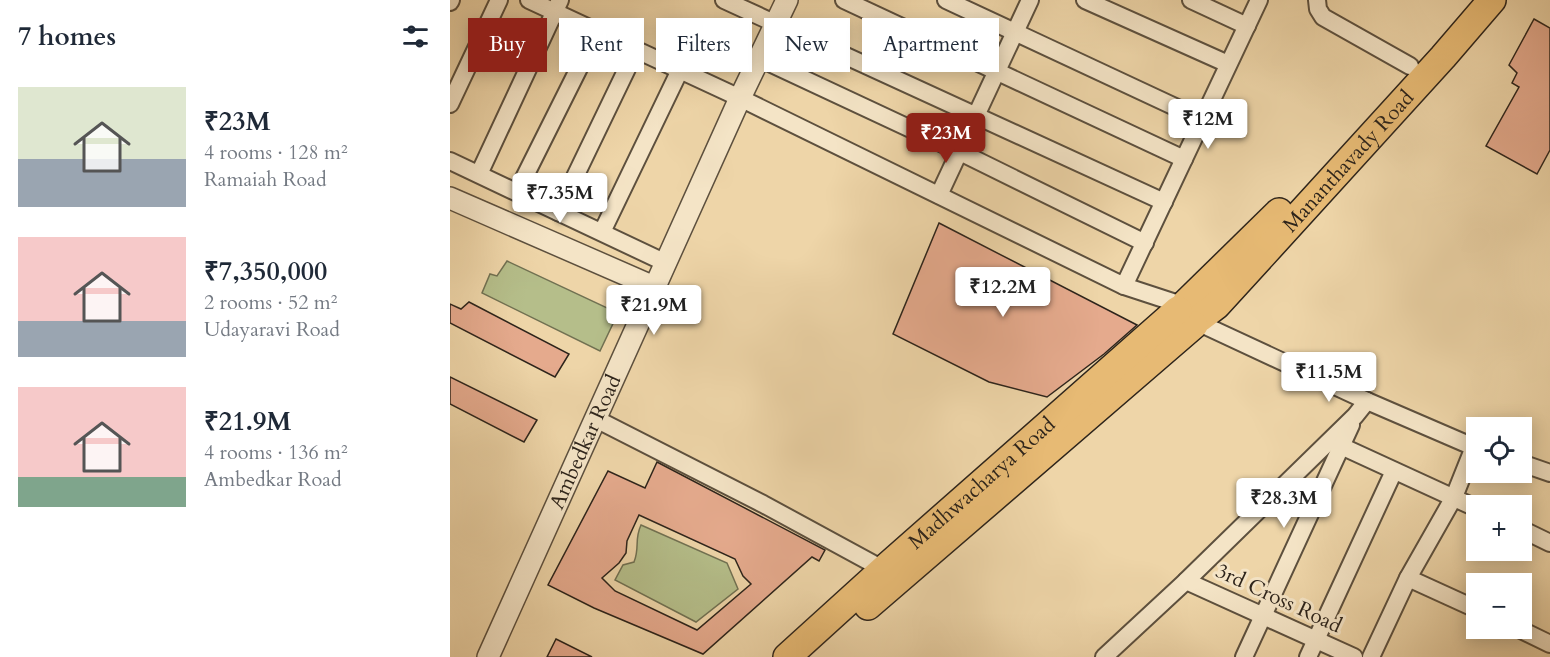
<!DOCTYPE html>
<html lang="en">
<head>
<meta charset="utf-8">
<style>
	body { margin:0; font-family:Cardo,serif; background:#f2f2f3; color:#1f2937; height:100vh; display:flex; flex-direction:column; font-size:22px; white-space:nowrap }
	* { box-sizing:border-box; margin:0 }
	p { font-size:20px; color:#747a83 }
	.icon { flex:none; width:33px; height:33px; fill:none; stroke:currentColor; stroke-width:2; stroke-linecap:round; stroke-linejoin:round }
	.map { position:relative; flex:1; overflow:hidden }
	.details { display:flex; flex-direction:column; background:#fff; width:450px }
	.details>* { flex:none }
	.hud { position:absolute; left:18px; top:18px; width:570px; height:54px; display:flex; gap:12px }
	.fabs { position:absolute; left:1016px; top:417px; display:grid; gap:12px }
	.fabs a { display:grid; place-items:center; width:66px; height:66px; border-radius:0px; background:#fff; box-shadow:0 3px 15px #0003; font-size:30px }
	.price { position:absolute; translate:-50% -51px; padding:0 14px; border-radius:6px; background:#fff; color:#222; font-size:20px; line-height:39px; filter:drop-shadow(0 2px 3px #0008) }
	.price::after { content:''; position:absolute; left:50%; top:36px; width:18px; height:14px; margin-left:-9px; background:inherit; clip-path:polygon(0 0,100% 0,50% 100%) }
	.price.active { background:#8f2418; color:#fff }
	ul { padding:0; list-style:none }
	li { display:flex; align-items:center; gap:18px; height:150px; padding:0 18px }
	li span { display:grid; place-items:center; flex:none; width:168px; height:120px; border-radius:0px; color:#555 }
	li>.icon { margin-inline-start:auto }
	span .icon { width:72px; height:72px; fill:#fffc; stroke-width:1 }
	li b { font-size:26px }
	h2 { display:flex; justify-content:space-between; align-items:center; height:72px; padding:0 18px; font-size:26px }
	.tag { padding:0 21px; border-radius:0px; background:#fff; box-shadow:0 3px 15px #0003; font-size:21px; line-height:54px }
	.tag.active { background:#8f2418; color:#fff }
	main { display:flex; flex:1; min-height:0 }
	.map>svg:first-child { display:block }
	.green { fill:#b5be8a; stroke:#717152; stroke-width:1.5 }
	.building { fill:#e5aa8d; stroke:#2d241b; stroke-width:1.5; fill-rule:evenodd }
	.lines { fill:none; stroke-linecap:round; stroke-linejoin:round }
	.minor-casing { stroke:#5d503e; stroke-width:20 }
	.tertiary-casing { stroke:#5d503e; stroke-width:24 }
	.primary-casing { stroke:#2d241b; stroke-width:30 }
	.minor { stroke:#f4e4c6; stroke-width:16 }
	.tertiary { stroke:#f4e4c6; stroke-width:21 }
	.primary { stroke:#e7ba74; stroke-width:27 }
	.labels { text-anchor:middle; stroke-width:6; stroke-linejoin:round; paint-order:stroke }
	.street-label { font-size:21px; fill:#2d241b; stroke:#f4e4c6 }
</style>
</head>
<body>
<main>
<section class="details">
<h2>7 homes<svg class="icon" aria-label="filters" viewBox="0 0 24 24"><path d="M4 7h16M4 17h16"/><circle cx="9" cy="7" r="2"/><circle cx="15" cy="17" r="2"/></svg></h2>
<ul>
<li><span style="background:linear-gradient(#dfe7d0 60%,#9aa5b1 0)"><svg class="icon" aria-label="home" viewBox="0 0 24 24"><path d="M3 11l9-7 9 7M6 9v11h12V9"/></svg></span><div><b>₹23M</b><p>4 rooms · 128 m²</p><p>Ramaiah Road</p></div></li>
<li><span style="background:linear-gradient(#f6c9c9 70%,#9aa5b1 0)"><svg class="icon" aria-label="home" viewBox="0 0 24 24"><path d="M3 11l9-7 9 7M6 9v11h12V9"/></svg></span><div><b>₹7,350,000</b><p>2 rooms · 52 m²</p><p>Udayaravi Road</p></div></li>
<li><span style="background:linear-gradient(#f6c9c9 75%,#7fa58c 0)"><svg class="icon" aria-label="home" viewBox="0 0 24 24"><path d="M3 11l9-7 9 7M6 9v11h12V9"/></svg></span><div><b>₹21.9M</b><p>4 rooms · 136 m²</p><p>Ambedkar Road</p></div></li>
</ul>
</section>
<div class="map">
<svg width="1100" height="657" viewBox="0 0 1100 657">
	<rect width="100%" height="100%" fill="#eed5a8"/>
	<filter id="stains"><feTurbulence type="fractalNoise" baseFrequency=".00333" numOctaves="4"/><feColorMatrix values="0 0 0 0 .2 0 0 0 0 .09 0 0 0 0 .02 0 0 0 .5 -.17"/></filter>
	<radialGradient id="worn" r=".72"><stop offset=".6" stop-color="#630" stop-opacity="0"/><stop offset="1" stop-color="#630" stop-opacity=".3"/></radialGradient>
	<g class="green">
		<polygon points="57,261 168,313 150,351 32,293 40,274 47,276"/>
		<path d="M191 525 277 563 288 589 246 622 165 580 173 565 184 562C190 547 184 540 191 525Z"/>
	</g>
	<g class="building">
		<polygon points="1084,19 1100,28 1100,150 1087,174 1036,146 1069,87 1062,83 1067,73 1059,65"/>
		<polygon points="489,223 687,325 654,354 597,397 539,382 443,334"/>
		<polygon points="19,302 119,354 105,377 0,323 0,304 11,309"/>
		<polygon points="0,377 87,420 74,442 0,404"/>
		<path d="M207 462 375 550 369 561 362 557 253 654 144 608 98 585 158 471 195 488ZM189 515 285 559 293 576 301 584 247 630 165 591 152 578 169 563 176 553 177 541Z"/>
		<polygon points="106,639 142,657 97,657"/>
	</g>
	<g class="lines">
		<defs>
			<g id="minor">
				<polyline points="79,0 290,98 674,286 732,305"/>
				<polyline points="274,0 714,202"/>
				<polyline points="394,0 734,159"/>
				<polyline points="496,0 753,120"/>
				<polyline points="635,0 778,64"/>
				<polyline points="741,0 797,26"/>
				<polyline points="867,0 868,9 873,17 960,66"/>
				<polyline points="0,2 1,0"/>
				<polyline points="309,58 510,152 695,243"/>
				<polyline points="0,104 49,0"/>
				<polyline points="0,161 216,263"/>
				<polyline points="29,174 110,0"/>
				<polyline points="67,192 147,32"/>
				<polyline points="489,195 580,0"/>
				<polyline points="108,212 186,50"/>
				<polyline points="152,232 230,70"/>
				<polyline points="674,286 809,0"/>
				<polyline points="747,322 917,401 1026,448"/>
				<polyline points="146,419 313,504 440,573"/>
				<polyline points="891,446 1026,508"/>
				<polyline points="1071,463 1100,473"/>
				<polyline points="1071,529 1100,543"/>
				<polyline points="958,578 1026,609"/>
				<polyline points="736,581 904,657"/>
				<polyline points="1067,628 1100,644"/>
				<polyline points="654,657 736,581 905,416 917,401"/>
				<polyline points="794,657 901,425"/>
				<polyline points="858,657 944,471"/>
				<polyline points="921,657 958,578 1004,497 1024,447"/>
			</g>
			<g id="tertiary">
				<polyline points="0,198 204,287"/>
				<path id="s1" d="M38 657 290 98 337 0"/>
			</g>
			<g id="primary">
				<polyline points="736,303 829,212"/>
				<path id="s2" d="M750 318 767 305 993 57 1042 0"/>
				<polyline points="418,606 744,325"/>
				<path id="s3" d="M337 657 434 569 728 310"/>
			</g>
		</defs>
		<use href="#minor" class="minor-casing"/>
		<use href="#tertiary" class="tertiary-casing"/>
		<use href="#primary" class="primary-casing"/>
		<use href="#minor" class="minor"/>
		<use href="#tertiary" class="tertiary"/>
		<use href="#primary" class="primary"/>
	</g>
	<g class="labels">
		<g class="street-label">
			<text dy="7" stroke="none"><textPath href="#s2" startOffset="216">Mananthavady Road</textPath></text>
			<text dy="7" stroke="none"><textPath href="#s1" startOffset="236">Ambedkar Road</textPath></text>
			<text dy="7" stroke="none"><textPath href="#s3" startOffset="261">Madhwacharya Road</textPath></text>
			<text transform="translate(829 598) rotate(25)" y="7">3rd Cross Road</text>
		</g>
	</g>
	<rect width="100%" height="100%" filter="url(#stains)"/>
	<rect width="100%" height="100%" fill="url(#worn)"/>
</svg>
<div class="fabs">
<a><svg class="icon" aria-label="locate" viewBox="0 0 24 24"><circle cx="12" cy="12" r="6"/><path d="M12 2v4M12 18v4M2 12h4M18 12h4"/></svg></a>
<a>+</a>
<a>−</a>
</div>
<b class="price" style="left:758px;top:150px">₹12M</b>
<b class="price active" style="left:496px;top:164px">₹23M</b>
<b class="price" style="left:110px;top:224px">₹7.35M</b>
<b class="price" style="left:553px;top:318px">₹12.2M</b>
<b class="price" style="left:204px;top:336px">₹21.9M</b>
<b class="price" style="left:879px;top:403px">₹11.5M</b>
<b class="price" style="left:834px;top:529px">₹28.3M</b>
<div class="hud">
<a class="tag active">Buy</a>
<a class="tag">Rent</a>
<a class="tag">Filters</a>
<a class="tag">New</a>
<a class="tag">Apartment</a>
</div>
</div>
</main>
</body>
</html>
